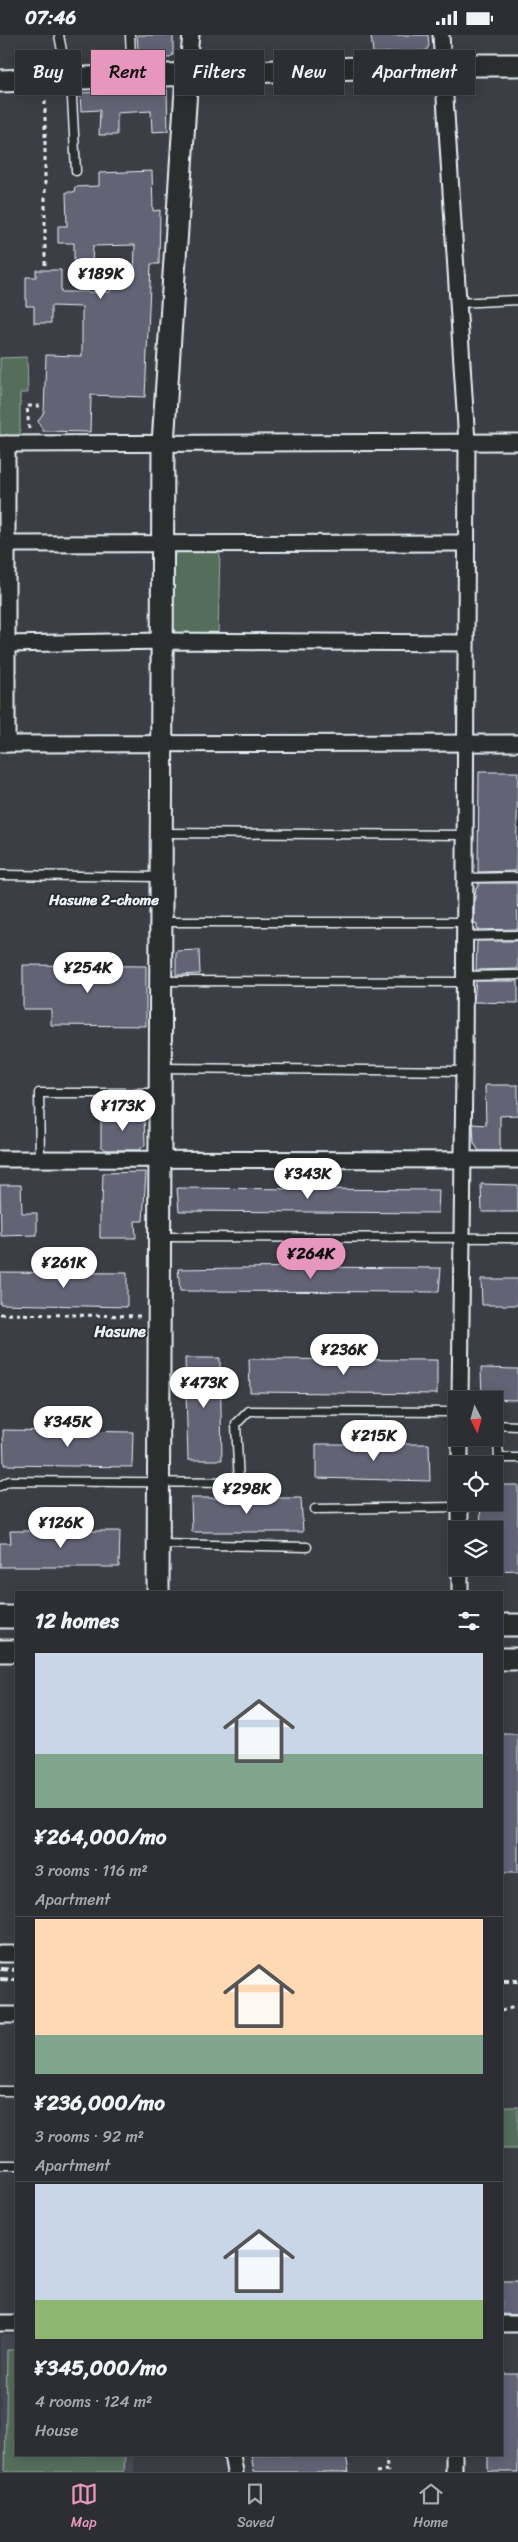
<!DOCTYPE html>
<html lang="en">
<head>
<meta charset="utf-8">
<style>
	body { margin:0; font-family:Sriracha,sans-serif; background:#383a3f; color:#f1f3f6; height:100vh; display:flex; flex-direction:column; font-size:19px; white-space:nowrap }
	* { box-sizing:border-box; margin:0 }
	p { font-size:16px; color:#a6a8ac }
	.icon { flex:none; width:28px; height:28px; fill:none; stroke:currentColor; stroke-width:2; stroke-linecap:round; stroke-linejoin:round }
	.map { position:relative; flex:1; overflow:hidden }
	.panel { position:absolute; left:15px; top:1556px; width:488px; height:865px; display:flex; flex-direction:column; background:#2c2e33; border-radius:0px; box-shadow:0 2px 12px #0003,0 0 0 1px #484a4e }
	.panel>* { flex:none }
	.hud { position:absolute; left:15px; top:15px; width:489px; height:45px; display:flex; gap:10px }
	.needle { width:32px; rotate:174deg }
	.buttons { position:absolute; left:448px; top:1356px; display:grid; gap:10px }
	.buttons a { display:grid; place-items:center; width:55px; height:55px; border-radius:0px; background:#2c2e33; box-shadow:0 2px 12px #0003,0 0 0 1px #484a4e; font-size:25px }
	.price { position:absolute; translate:-50% -42px; padding:0 11px; border-radius:18px; background:#fff; color:#222; font-size:16px; line-height:32px; filter:drop-shadow(0 1px 2px #0008) }
	.price::after { content:''; position:absolute; left:50%; top:30px; width:15px; height:11px; margin-left:-8px; background:inherit; clip-path:polygon(0 0,100% 0,50% 100%) }
	.price.active { background:#e797bd; color:#111 }
	ul { padding:0; list-style:none }
	li { display:grid; align-content:center; gap:10px; height:265px; padding:0 20px }
	li+li { border-top:1px solid #484a4e }
	li span { display:grid; place-items:center; height:155px; border-radius:0px; color:#555 }
	li>.icon { margin-inline-start:auto }
	span .icon { width:90px; height:90px; fill:#fffc; stroke-width:1 }
	li b { font-size:21px }
	h2 { display:flex; justify-content:space-between; align-items:center; height:60px; padding:0 20px; font-size:21px }
	.pill { padding:0 18px; border-radius:0px; background:#2c2e33; box-shadow:0 2px 12px #0003,0 0 0 1px #484a4e; font-size:18px; line-height:45px }
	.pill.active { background:#e797bd; color:#111 }
	.status { display:flex; justify-content:space-between; align-items:center; height:35px; padding:0 25px; background:#2c2e33; direction:ltr }
	.status svg { height:14px; fill:currentColor }
	.dock { display:flex; justify-content:space-around; align-items:center; height:70px; border-top:1px solid #484a4e; background:#2c2e33; font-size:14px; color:#a6a8ac }
	.dock a { display:grid; justify-items:center; gap:2px }
	.dock .active { color:#e797bd }
	.map>svg:first-child { display:block }
	.built { fill:#474953 }
	.green { fill:#556e5c; stroke:#9eb0aa }
	.building { fill:#636476; stroke:#e8f1f8 }
	.lines { fill:none; stroke-linecap:round; stroke-linejoin:round }
	.lane-casing { stroke:#e8f1f8; stroke-width:11 }
	.street-casing { stroke:#e8f1f8; stroke-width:19 }
	.secondary-casing { stroke:#e8f1f8; stroke-width:25 }
	.path { stroke:#e8f1f8; stroke-width:3; stroke-dasharray:4 4; stroke-linecap:butt }
	.lane { stroke:#2a2d2e; stroke-width:8 }
	.street { stroke:#2a2d2e; stroke-width:15 }
	.secondary { stroke:#2a2d2e; stroke-width:21 }
	.rail { stroke:#e8f1f8; stroke-width:4; stroke-dasharray:8 4; stroke-linecap:butt }
	.labels { text-anchor:middle; stroke-width:4; stroke-linejoin:round; paint-order:stroke }
	.neighbourhood-label { font-size:15px; font-weight:bold; fill:#e8f1f8; stroke:#2a2d2e }
	.quarter-label { font-size:16px; font-weight:bold; fill:#e8f1f8; stroke:#2a2d2e }
</style>
</head>
<body>
<div class="status"><b>07:46</b><svg viewBox="0 0 49 12"><path d="M0 12V9h3v3zM5 12V6h3v6zM10 12V3h3v9zM15 12V0h3v12zM26 1h20v11H26zM47 4h2v5h-2z"/></svg></div>
<div class="map">
<svg width="518" height="2437" viewBox="0 0 518 2437">
	<rect width="100%" height="100%" fill="#3b3e44"/>
	<filter id="ink" filterUnits="userSpaceOnUse"><feTurbulence type="fractalNoise" baseFrequency=".02" numOctaves="2"/><feDisplacementMap in="SourceGraphic" scale="10" xChannelSelector="R" yChannelSelector="G"/><feConvolveMatrix kernelMatrix="1 2 1 2 8 2 1 2 1" color-interpolation-filters="sRGB"/></filter>
	<g filter="url(#ink)">
		<polygon class="built" points="0,2300 16,2300 16,2420 134,2420 134,2437 0,2437"/>
		<g class="green">
			<polygon points="27,322 28,358 20,358 20,401 0,402 0,323"/>
			<polygon points="179,517 220,517 218,601 178,601 172,592 174,521"/>
			<rect x="501" y="2072" width="17" height="42"/>
			<polygon points="7,2315 16,2315 16,2420 125,2420 124,2437 5,2437"/>
		</g>
		<g class="building">
			<polygon points="137,0 173,0 173,20 168,23 139,25"/>
			<polygon points="371,0 428,0 429,11 426,16 373,18"/>
			<polygon points="167,54 168,96 152,97 151,76 117,78 117,100 99,100 100,75 81,76 80,58"/>
			<polygon points="152,136 153,176 160,175 159,229 151,229 145,362 91,360 90,397 43,396 38,386 44,377 46,320 82,321 82,272 51,271 51,288 34,288 34,271 26,271 26,242 36,242 36,235 61,235 61,257 110,257 111,243 134,243 135,210 93,211 92,227 74,228 74,208 58,208 58,191 67,191 66,157 74,157 75,152 99,151 99,138"/>
			<polygon points="479,737 518,737 516,836 478,837"/>
			<polygon points="478,848 517,848 518,894 477,895 477,889 474,888 474,874 476,852 478,852"/>
			<polygon points="477,906 518,906 518,934 476,935"/>
			<polygon points="199,915 200,939 176,940 176,916"/>
			<polygon points="23,930 146,931 146,991 51,990 51,974 23,974"/>
			<polygon points="476,946 518,946 518,968 474,967"/>
			<polygon points="485,1050 518,1050 518,1080 500,1081 500,1116 479,1116 474,1108 473,1089 486,1090"/>
			<polygon points="144,1079 145,1110 139,1115 106,1115 101,1111 101,1085 105,1080"/>
			<polygon points="146,1137 143,1186 135,1186 136,1203 100,1203 100,1169 102,1169 103,1138"/>
			<polygon points="481,1149 518,1150 518,1177 482,1177"/>
			<polygon points="0,1150 21,1150 22,1178 37,1178 37,1200 1,1201"/>
			<polygon points="177,1153 439,1155 438,1178 179,1176"/>
			<polygon points="304,1232 441,1233 439,1257 180,1256 178,1234"/>
			<polygon points="0,1237 127,1238 127,1272 0,1269"/>
			<polygon points="481,1244 518,1244 518,1270 482,1270"/>
			<polygon points="185,1323 220,1323 222,1425 188,1425"/>
			<polygon points="249,1324 437,1325 437,1359 250,1357"/>
			<polygon points="481,1333 518,1334 518,1365 482,1364"/>
			<polygon points="3,1395 133,1397 132,1432 4,1430"/>
			<polygon points="316,1409 429,1409 430,1446 316,1443"/>
			<polygon points="494,1450 518,1450 518,1535 494,1536 494,1495 481,1495 480,1468 494,1468"/>
			<polygon points="191,1463 301,1463 303,1497 192,1497"/>
			<polygon points="10,1496 120,1496 119,1532 0,1532 0,1508 11,1508"/>
			<rect x="501" y="1699" width="17" height="138"/>
			<polygon points="501,2246 518,2246 518,2280 501,2279"/>
			<polygon points="501,2339 518,2339 518,2437 488,2437 488,2420 501,2420"/>
			<polygon points="251,2420 346,2420 349,2437 254,2437"/>
		</g>
		<g class="lines">
			<defs>
				<g id="lane">
					<polyline points="59,0 67,42"/>
					<polyline points="130,0 132,40"/>
					<polyline points="71,45 76,136"/>
					<polyline points="458,268 518,265"/>
					<polyline points="164,798 464,800"/>
					<polyline points="0,840 161,842"/>
					<polyline points="464,843 518,842"/>
					<polyline points="163,887 463,887"/>
					<polyline points="463,901 518,900"/>
					<polyline points="464,941 518,940"/>
					<polyline points="163,946 463,947"/>
					<polyline points="161,1033 464,1036"/>
					<polyline points="40,1124 39,1058 158,1058"/>
					<polyline points="160,1202 518,1203"/>
					<polyline points="494,1390 518,1391"/>
					<polyline points="497,1390 499,1423 518,1423"/>
					<polyline points="0,1451 9,1446 239,1448 236,1389 249,1376 456,1377"/>
					<polyline points="315,1474 460,1472"/>
					<polyline points="160,1509 307,1512"/>
					<polyline points="0,2056 16,2056"/>
					<polyline points="0,2130 16,2130"/>
				</g>
				<g id="street">
					<polyline points="441,0 467,407 464,1036 460,1365"/>
					<polyline points="187,39 191,0"/>
					<polyline points="0,409 518,407"/>
					<polyline points="6,509 466,508"/>
					<polyline points="7,609 162,606 465,608"/>
					<polyline points="0,709 518,708"/>
					<polyline points="7,709 7,409"/>
					<polyline points="0,1124 518,1125"/>
					<polyline points="460,1402 460,1430"/>
					<polyline points="460,1495 460,1468"/>
					<polyline points="460,1532 460,1558"/>
					<polyline points="0,1919 16,1919"/>
					<polyline points="0,1980 16,1980"/>
					<polyline points="0,2288 16,2288"/>
					<polyline points="501,2289 518,2289"/>
					<polyline points="232,2420 235,2437"/>
					<polyline points="454,2437 454,2420"/>
				</g>
				<g id="secondary">
					<polyline points="0,46 443,30 518,30"/>
					<polyline points="158,1558 163,409 187,39"/>
					<polyline points="0,1582 16,1582"/>
					<polyline points="501,1590 518,1590"/>
					<polyline points="0,1616 16,1616"/>
					<polyline points="501,1624 518,1624"/>
				</g>
			</defs>
			<use href="#lane" class="lane-casing"/>
			<use href="#street" class="street-casing"/>
			<use href="#secondary" class="secondary-casing"/>
			<g class="path">
				<polyline points="45,230 45,62"/>
				<polyline points="29,394 27,371 43,371"/>
				<polyline points="0,1279 142,1281"/>
				<polyline points="501,1976 518,1971"/>
				<polyline points="385,2420 388,2437"/>
				<polyline points="376,2437 387,2435"/>
			</g>
			<use href="#lane" class="lane"/>
			<use href="#street" class="street"/>
			<use href="#secondary" class="secondary"/>
			<g class="rail">
				<polyline points="0,1934 16,1935"/>
				<polyline points="0,1944 16,1945"/>
				<polyline points="501,1946 518,1946"/>
			</g>
		</g>
	</g>
	<g class="labels">
		<g class="neighbourhood-label">
			<text x="104" y="870">Hasune 2-chome</text>
		</g>
		<g class="quarter-label">
			<text x="120" y="1302">Hasune</text>
		</g>
	</g>
</svg>
<div class="buttons">
<a><svg class="needle" viewBox="-14 -14 28 28"><path d="M0-13l5 13h-10z" fill="#e53935"/><path d="M0 13l5-13h-10z" fill="#a6a8ac"/></svg></a>
<a><svg class="icon" aria-label="locate" viewBox="0 0 24 24"><circle cx="12" cy="12" r="6"/><path d="M12 2v4M12 18v4M2 12h4M18 12h4"/></svg></a>
<a><svg class="icon" aria-label="layers" viewBox="0 0 24 24"><path d="M12 4l9 5-9 5-9-5zM3 14l9 5 9-5"/></svg></a>
</div>
<b class="price" style="left:101px;top:265px">¥189K</b>
<b class="price" style="left:88px;top:959px">¥254K</b>
<b class="price" style="left:123px;top:1097px">¥173K</b>
<b class="price" style="left:308px;top:1165px">¥343K</b>
<b class="price active" style="left:311px;top:1245px">¥264K</b>
<b class="price" style="left:64px;top:1254px">¥261K</b>
<b class="price" style="left:344px;top:1341px">¥236K</b>
<b class="price" style="left:204px;top:1374px">¥473K</b>
<b class="price" style="left:68px;top:1413px">¥345K</b>
<b class="price" style="left:374px;top:1427px">¥215K</b>
<b class="price" style="left:247px;top:1480px">¥298K</b>
<b class="price" style="left:61px;top:1514px">¥126K</b>
<div class="hud">
<a class="pill">Buy</a>
<a class="pill active">Rent</a>
<a class="pill">Filters</a>
<a class="pill">New</a>
<a class="pill">Apartment</a>
</div>
<section class="panel">
<h2>12 homes<svg class="icon" aria-label="filters" viewBox="0 0 24 24"><path d="M4 7h16M4 17h16"/><circle cx="9" cy="7" r="2"/><circle cx="15" cy="17" r="2"/></svg></h2>
<ul>
<li><span style="background:linear-gradient(#c9d6e8 65%,#7fa58c 0)"><svg class="icon" aria-label="home" viewBox="0 0 24 24"><path d="M3 11l9-7 9 7M6 9v11h12V9"/></svg></span><div><b>¥264,000/mo</b><p>3 rooms · 116 m²</p><p>Apartment</p></div></li>
<li><span style="background:linear-gradient(#ffd9b3 75%,#7fa58c 0)"><svg class="icon" aria-label="home" viewBox="0 0 24 24"><path d="M3 11l9-7 9 7M6 9v11h12V9"/></svg></span><div><b>¥236,000/mo</b><p>3 rooms · 92 m²</p><p>Apartment</p></div></li>
<li><span style="background:linear-gradient(#c9d6e8 75%,#8fb573 0)"><svg class="icon" aria-label="home" viewBox="0 0 24 24"><path d="M3 11l9-7 9 7M6 9v11h12V9"/></svg></span><div><b>¥345,000/mo</b><p>4 rooms · 124 m²</p><p>House</p></div></li>
</ul>
</section>
</div>
<nav class="dock">
<a class="active"><svg class="icon" aria-label="map" viewBox="0 0 24 24"><path d="M3 6l6-2 6 2 6-2v14l-6 2-6-2-6 2zM9 4v14M15 6v14"/></svg>Map</a>
<a><svg class="icon" aria-label="saved" viewBox="0 0 24 24"><path d="M7 4h10v16l-5-4-5 4z"/></svg>Saved</a>
<a><svg class="icon" aria-label="home" viewBox="0 0 24 24"><path d="M3 11l9-7 9 7M6 9v11h12V9"/></svg>Home</a>
</nav>
</body>
</html>
